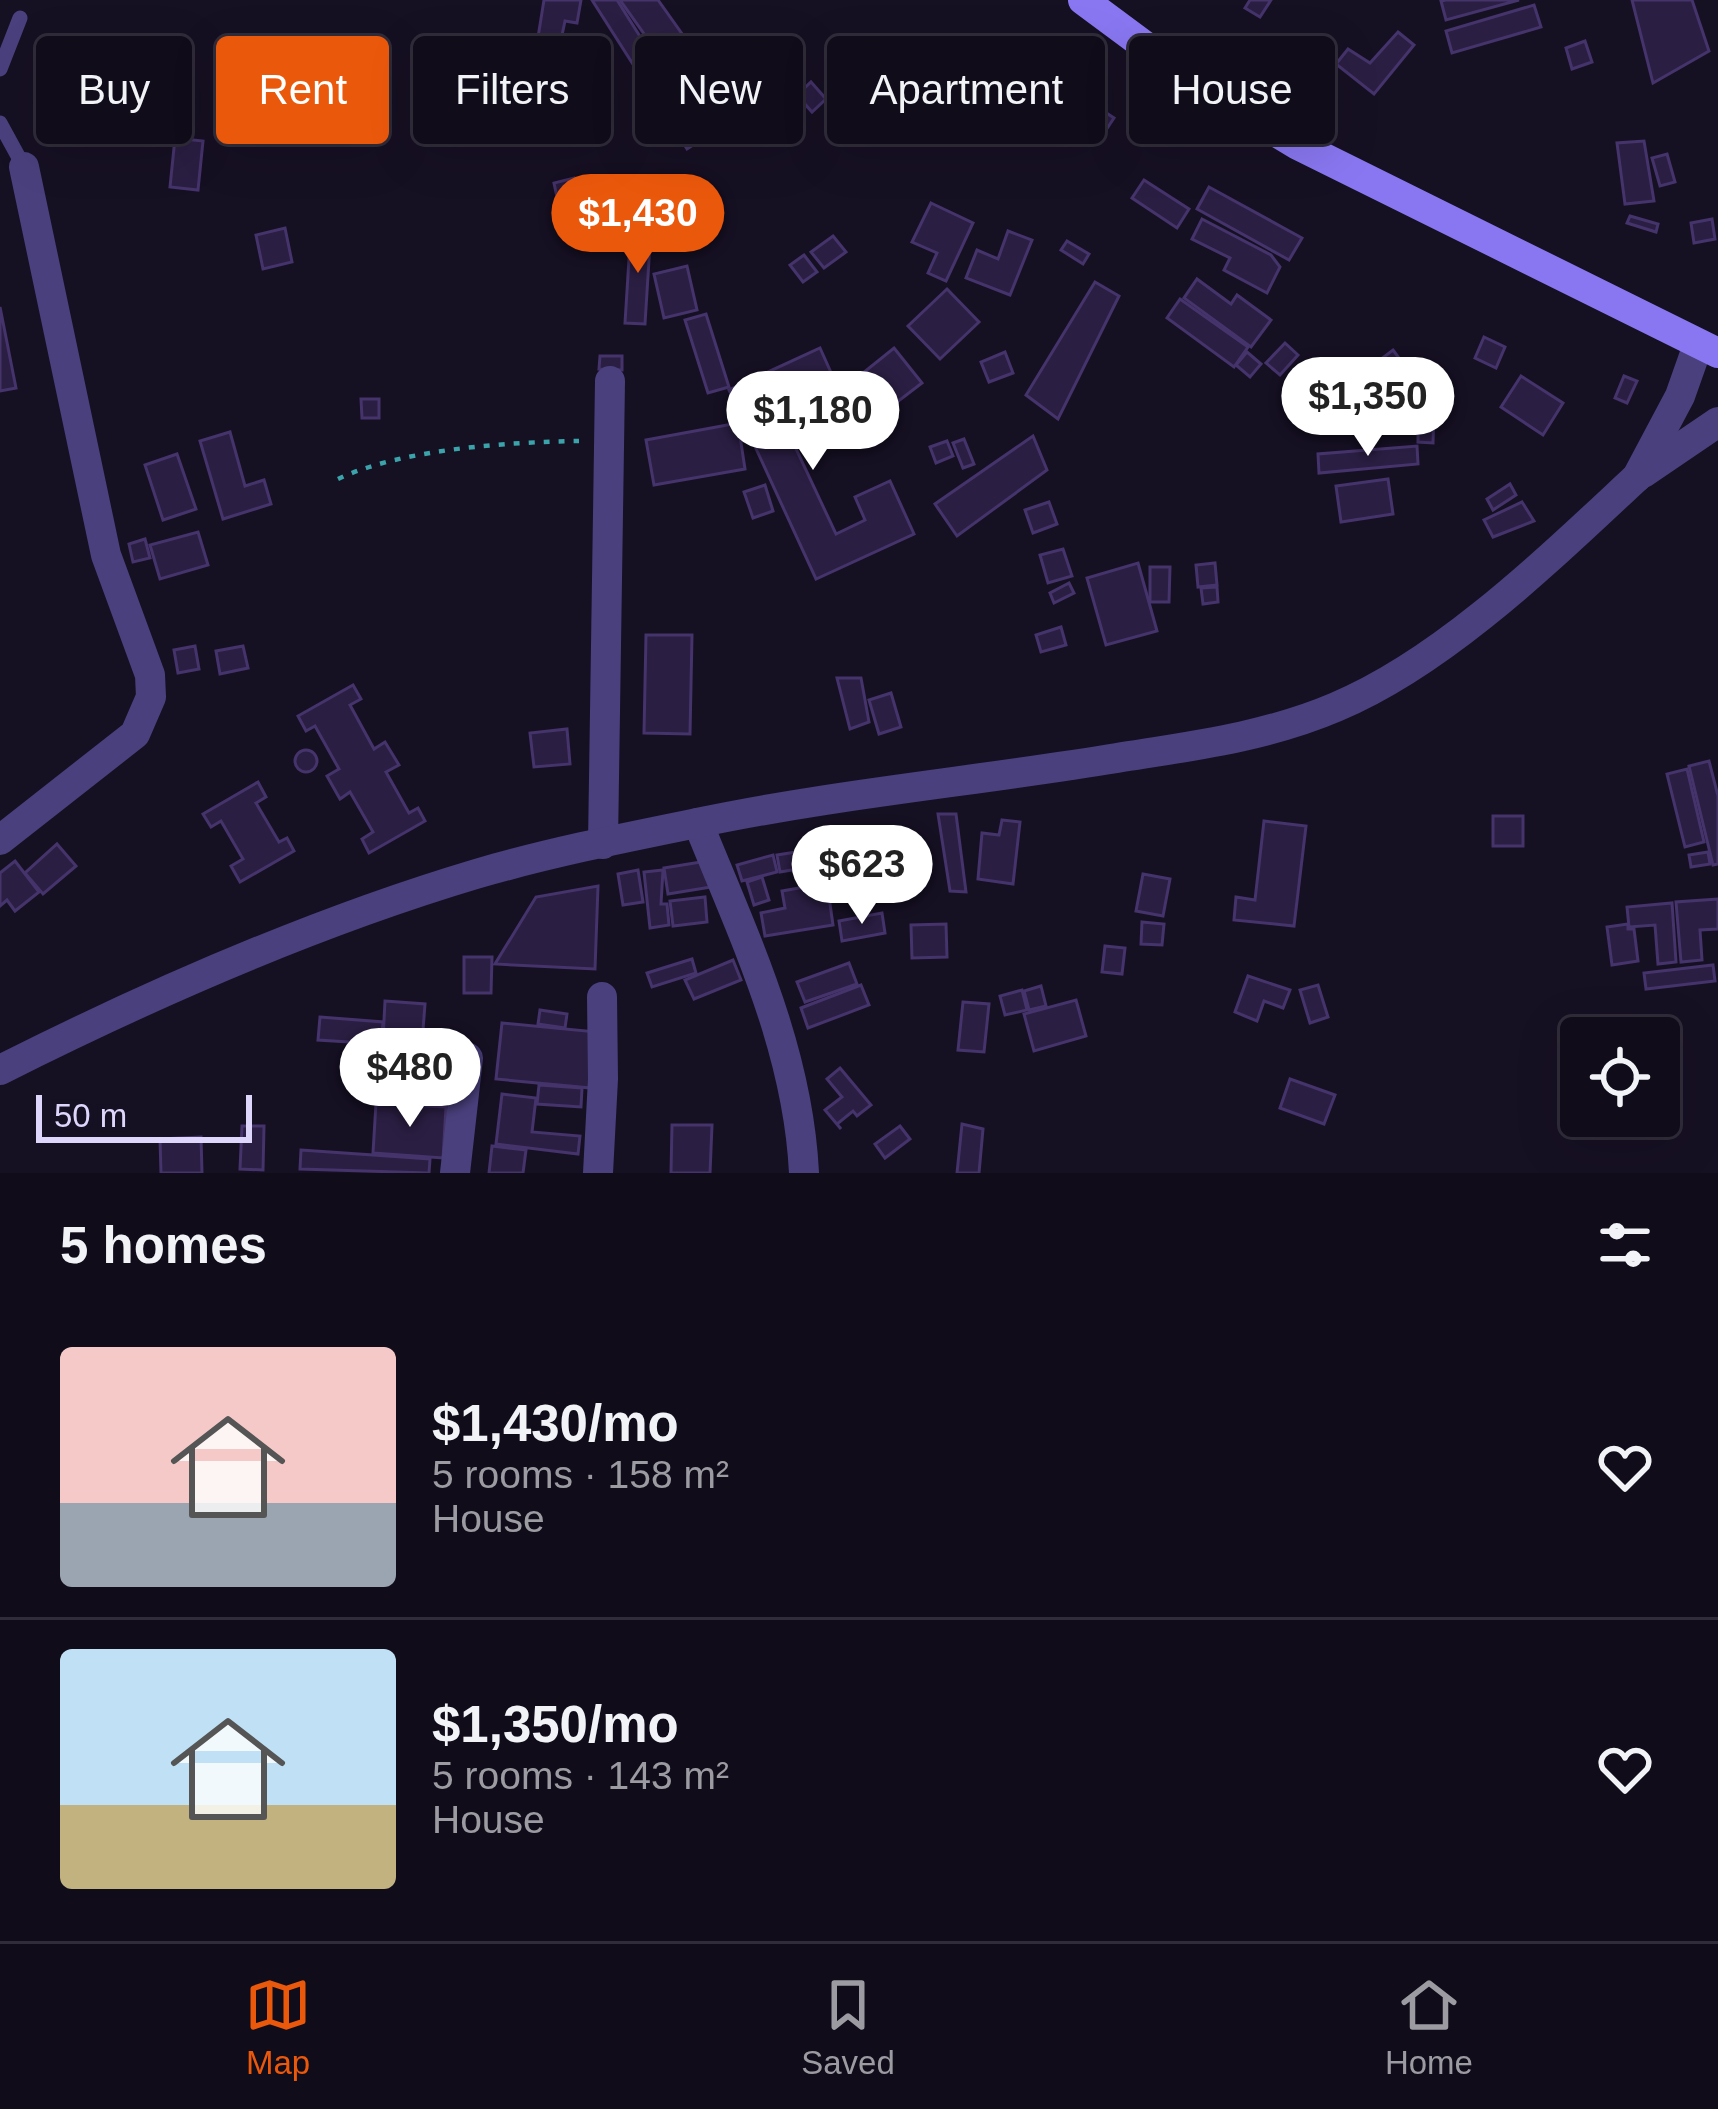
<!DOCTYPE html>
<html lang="en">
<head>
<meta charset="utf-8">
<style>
	body { margin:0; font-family:Helvetica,sans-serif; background:#1e1a27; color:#f1f3f6; height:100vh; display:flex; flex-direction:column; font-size:45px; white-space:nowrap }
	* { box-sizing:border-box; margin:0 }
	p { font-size:39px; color:#9c9ba2 }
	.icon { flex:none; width:66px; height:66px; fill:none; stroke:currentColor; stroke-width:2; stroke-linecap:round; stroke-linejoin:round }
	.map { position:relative; height:1173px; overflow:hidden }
	.details { display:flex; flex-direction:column; background:#100c1a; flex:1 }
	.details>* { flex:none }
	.hud { position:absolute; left:36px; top:36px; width:1647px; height:108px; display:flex; gap:24px }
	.buttons { position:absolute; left:1560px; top:1017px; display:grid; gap:24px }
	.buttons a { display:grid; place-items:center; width:120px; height:120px; border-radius:12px; background:#100c1a; box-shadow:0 12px 48px #0002,0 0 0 3px #302c39; font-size:60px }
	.scale { position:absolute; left:36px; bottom:30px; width:216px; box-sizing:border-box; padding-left:12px; border:6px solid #dfd6fb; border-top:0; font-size:33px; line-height:42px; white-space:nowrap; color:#dfd6fb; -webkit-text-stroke:9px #161023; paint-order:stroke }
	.price { position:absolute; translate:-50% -102px; padding:0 27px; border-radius:42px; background:#fff; color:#222; font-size:39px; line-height:78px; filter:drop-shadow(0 3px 6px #0008) }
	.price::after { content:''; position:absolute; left:50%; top:72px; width:36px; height:27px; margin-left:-18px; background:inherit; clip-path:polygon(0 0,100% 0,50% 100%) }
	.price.current { background:#ea580c; color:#fff }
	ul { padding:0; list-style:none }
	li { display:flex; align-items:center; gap:36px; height:300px; padding:0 60px }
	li+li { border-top:3px solid #302c39 }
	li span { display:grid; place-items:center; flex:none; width:336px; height:240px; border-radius:12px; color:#555 }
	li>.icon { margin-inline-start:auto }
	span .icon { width:144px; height:144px; fill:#fffc; stroke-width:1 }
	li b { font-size:51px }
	h2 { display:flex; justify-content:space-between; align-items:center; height:144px; padding:0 60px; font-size:51px }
	.tag { padding:0 42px; border-radius:12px; background:#100c1a; box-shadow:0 12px 48px #0002,0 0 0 3px #302c39; font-size:42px; line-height:108px }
	.tag.current { background:#ea580c; color:#fff }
	.menu { display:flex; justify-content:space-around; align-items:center; height:168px; border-top:3px solid #302c39; background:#100c1a; font-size:33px; color:#9c9ba2 }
	.menu a { display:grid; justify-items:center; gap:6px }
	.menu .current { color:#ea580c }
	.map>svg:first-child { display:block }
	.building { fill:#2a1e42; stroke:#45336b; stroke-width:3 }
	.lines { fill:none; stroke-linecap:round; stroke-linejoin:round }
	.path { stroke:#3ba3aa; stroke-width:4.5; stroke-dasharray:6 9; stroke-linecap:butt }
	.service { stroke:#4a407d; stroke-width:15 }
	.minor { stroke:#4a407d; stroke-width:30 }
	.tertiary { stroke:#4a407d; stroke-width:30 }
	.secondary { stroke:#8977f1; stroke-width:30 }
</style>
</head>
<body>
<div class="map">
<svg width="1718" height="1173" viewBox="0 0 1718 1173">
	<rect width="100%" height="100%" fill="#161023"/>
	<g class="building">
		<polygon points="544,0 581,0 577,23 565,21 561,40 578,42 576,56 558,53 552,90 530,87"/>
		<polygon points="592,0 617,0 704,138 687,149"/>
		<polygon points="620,0 658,0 749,128 723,145"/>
		<polygon points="1250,0 1271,0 1260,17 1245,8"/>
		<polygon points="1446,0 1519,0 1446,20 1441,1"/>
		<polygon points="1632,0 1692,0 1709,51 1653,83"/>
		<polygon points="1534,5 1541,27 1452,53 1446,31"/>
		<polygon points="1398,32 1414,45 1374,94 1336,64 1348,49 1370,63"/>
		<polygon points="1585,41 1592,62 1572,69 1566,48"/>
		<polygon points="574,60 592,62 585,106 567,103"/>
		<polygon points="811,82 826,99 812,112 797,95"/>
		<polygon points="1088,101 1114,118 1098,142 1073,125"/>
		<polygon points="175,138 203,141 198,190 170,187"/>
		<polygon points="1644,141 1654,201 1625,204 1617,143"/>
		<polygon points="1667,154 1675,182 1660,186 1652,158"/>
		<polygon points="574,178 585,225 564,230 554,183"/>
		<polygon points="1144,180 1189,209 1177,228 1132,198"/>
		<polygon points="1209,187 1302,238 1289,260 1197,209"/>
		<polygon points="931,203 973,223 946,281 928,273 937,253 912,242"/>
		<polygon points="1630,216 1658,224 1656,232 1627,223"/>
		<polygon points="1202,219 1271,255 1280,267 1267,293 1224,270 1230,258 1192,239"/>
		<polygon points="1712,219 1715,239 1694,243 1691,223"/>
		<polygon points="631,227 651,228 645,324 625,323"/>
		<polygon points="285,228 292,262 263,269 256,235"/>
		<polygon points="1008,231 1032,240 1010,295 966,278 977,250 998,259"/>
		<polygon points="833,236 846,252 824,268 811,252"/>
		<polygon points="1067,241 1089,254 1083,264 1061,250"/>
		<polygon points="804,255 817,272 803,282 790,265"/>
		<polygon points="687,266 697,310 664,318 654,274"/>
		<polygon points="1197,279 1231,304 1237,295 1271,320 1251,347 1184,298"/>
		<polygon points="1095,282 1119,296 1058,419 1026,395"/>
		<polygon points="947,289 979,322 940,359 908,326"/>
		<polygon points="1180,299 1248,347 1234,367 1167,318"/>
		<polygon points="0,307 16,388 0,391"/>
		<polygon points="706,314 729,387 708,393 685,320"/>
		<polygon points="1484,337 1505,347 1496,368 1475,358"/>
		<polygon points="1285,343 1298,355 1280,375 1266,363"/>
		<polygon points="820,348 833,377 775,404 836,534 865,520 855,497 890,481 914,534 816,579 729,390"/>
		<polygon points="894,348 922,383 875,419 848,385"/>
		<polygon points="1393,350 1407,369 1376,393 1361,374"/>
		<polygon points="1005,352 1013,373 989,382 981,362"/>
		<polygon points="1247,352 1261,364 1250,377 1236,365"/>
		<polygon points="600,356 622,356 622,370 599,369"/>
		<polygon points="1521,376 1563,403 1543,435 1501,407"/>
		<polygon points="1624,376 1637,381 1627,403 1615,398"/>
		<polygon points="1307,386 1365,391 1362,412 1305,407"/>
		<polygon points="361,399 379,399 379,418 362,418"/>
		<polygon points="1418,409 1434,410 1433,443 1418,442"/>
		<polygon points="738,423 745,469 654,485 646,440"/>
		<polygon points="230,432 245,486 264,480 271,504 223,519 200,441"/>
		<polygon points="1033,436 1047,470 957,536 935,504"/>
		<polygon points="964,439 974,464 963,468 953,443"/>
		<polygon points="947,441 953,456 936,463 930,447"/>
		<polygon points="1417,446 1418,464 1319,473 1318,454"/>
		<polygon points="177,454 196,509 163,520 145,465"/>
		<polygon points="1388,479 1393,514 1341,522 1336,486"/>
		<polygon points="1510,484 1516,495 1493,510 1487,499"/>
		<polygon points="765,485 773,511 753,518 744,492"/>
		<polygon points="1049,502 1057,524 1033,533 1025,510"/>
		<polygon points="1522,502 1534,521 1493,537 1484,520"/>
		<polygon points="198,532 208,565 160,579 150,545"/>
		<polygon points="145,539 150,558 133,562 129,544"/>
		<polygon points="1063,549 1072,576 1048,583 1040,555"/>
		<polygon points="1138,563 1157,631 1106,645 1087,578"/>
		<polygon points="1215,563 1217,585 1198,587 1196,565"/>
		<polygon points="1150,567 1170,567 1169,602 1150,602"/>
		<polygon points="1069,583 1074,593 1054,603 1050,593"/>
		<polygon points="1217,587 1218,602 1203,604 1201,588"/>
		<polygon points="1061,627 1066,645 1041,652 1036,635"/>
		<polygon points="646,635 692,635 690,734 644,733"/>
		<polygon points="195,646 199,669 178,673 174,650"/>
		<polygon points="243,646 248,668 220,674 216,651"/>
		<polygon points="837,678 861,678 869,722 850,729"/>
		<polygon points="353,685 361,699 350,705 374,749 385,742 399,765 386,772 409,813 418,808 425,821 369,853 362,839 373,832 350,792 340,799 327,776 339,769 315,726 306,731 298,716"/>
		<polygon points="891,693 901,727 879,734 869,700"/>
		<polygon points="567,729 570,764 534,767 530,733"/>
		<circle cx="306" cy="761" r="11"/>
		<polygon points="1709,761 1718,796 1718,864 1713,865 1689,766"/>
		<polygon points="1687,769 1704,842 1685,847 1667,774"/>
		<polygon points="258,782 266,797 256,803 279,842 287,838 294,851 240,882 231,866 243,859 221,821 211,827 203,814"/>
		<polygon points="938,814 956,814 966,892 950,891"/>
		<rect x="1493" y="816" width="30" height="30"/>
		<polygon points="1002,820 1020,822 1013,884 978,879 982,833 999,835"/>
		<polygon points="1264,821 1306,826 1294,926 1234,920 1236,897 1255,900"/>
		<polygon points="57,844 76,866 43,894 25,873"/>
		<polygon points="796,852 798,869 780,872 777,855"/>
		<polygon points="1708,852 1710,864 1691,867 1689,855"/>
		<polygon points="773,855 777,872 742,881 737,865"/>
		<polygon points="15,861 39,892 15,911 7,900 0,906 0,873"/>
		<polygon points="707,861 711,887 668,894 664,868"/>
		<polygon points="638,870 643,902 623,905 618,874"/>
		<polygon points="663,870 661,904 667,904 669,925 650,928 644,872"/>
		<polygon points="1143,874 1170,879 1163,916 1136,911"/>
		<polygon points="762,877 769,900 754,905 747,882"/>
		<polygon points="827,883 833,925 765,936 761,913 785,908 782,891"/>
		<polygon points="598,886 595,969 495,964 536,897"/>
		<polygon points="705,897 707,922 673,926 670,901"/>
		<polygon points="1718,899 1718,929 1700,930 1702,960 1681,962 1676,902"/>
		<polygon points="1672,903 1676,962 1658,964 1655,925 1629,927 1627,907"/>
		<polygon points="882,913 885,933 842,941 839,921"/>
		<polygon points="1142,922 1164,924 1162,945 1141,944"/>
		<polygon points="946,924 947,957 912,958 911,925"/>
		<polygon points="1628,924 1628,929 1634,929 1638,961 1612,965 1607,927"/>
		<polygon points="1105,946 1125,948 1122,974 1102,972"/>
		<polygon points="464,957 492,957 491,993 464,993"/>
		<polygon points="692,959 696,973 652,987 647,973"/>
		<polygon points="733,960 741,980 694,999 685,980"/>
		<polygon points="849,963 857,984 805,1002 797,982"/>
		<polygon points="1713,965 1715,981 1646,989 1644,973"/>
		<polygon points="1248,976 1290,990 1283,1008 1264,1001 1257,1021 1235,1012"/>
		<polygon points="861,985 869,1005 808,1028 801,1008"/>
		<polygon points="1318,985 1328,1017 1310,1023 1300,990"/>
		<polygon points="1041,986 1046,1006 1029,1010 1024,991"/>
		<polygon points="1022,990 1027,1010 1005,1015 1000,996"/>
		<polygon points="1076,1000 1086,1036 1034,1051 1024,1014"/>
		<polygon points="385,1001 425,1004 422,1043 383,1040"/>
		<polygon points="963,1002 989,1004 984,1052 958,1050"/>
		<polygon points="540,1010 567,1014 565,1028 538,1024"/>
		<polygon points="320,1017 383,1022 381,1044 318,1040"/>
		<polygon points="502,1023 597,1032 591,1088 496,1079"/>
		<polygon points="840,1068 871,1105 857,1116 853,1111 837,1124 841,1129 825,1110 842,1097 827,1079"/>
		<polygon points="1290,1079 1335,1095 1324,1124 1280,1108"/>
		<polygon points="539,1085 582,1088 581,1107 537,1104"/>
		<polygon points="502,1094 536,1098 532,1132 580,1136 578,1154 496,1144"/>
		<polygon points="376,1103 446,1107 443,1158 373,1153"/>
		<polygon points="962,1124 983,1129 979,1173 957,1173"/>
		<polygon points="672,1125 712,1125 710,1173 671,1173"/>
		<polygon points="242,1126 264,1126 263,1170 240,1169"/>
		<polygon points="900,1126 910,1139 885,1158 875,1144"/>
		<polygon points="201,1137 202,1173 161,1173 160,1139"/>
		<polygon points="492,1146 526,1150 523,1173 489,1173"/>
		<polygon points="301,1150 430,1159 429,1173 300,1169"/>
	</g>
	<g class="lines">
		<path class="path" d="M338 479C401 449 509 442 579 441"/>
		<g class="service">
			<polyline points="0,69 20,18"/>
			<polyline points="0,123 24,167"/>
		</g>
		<g class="minor">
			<path d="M698 823C744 937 798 1048 804 1173"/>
			<polyline points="0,840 135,734 151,697 150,675 106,555 24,167"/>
			<polyline points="603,844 610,381"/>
			<path d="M0 1070C153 993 312 923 476 874 548 853 623 838 697 823 835 794 977 781 1117 758 1191 746 1266 737 1336 707 1444 662 1552 556 1637 477"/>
			<polyline points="455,1173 468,1058"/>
			<polyline points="598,1173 603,1079 602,997"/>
		</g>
		<g class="tertiary">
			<polyline points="1643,473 1718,422"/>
			<polyline points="1637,477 1680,396 1698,345"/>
		</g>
		<polyline class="secondary" points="1083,0 1199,86 1298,145 1718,353"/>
	</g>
</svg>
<div class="buttons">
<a><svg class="icon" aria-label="locate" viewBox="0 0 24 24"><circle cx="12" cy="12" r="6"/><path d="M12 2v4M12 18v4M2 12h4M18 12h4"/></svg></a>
</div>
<div class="scale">50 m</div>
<b class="price current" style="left:638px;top:276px">$1,430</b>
<b class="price" style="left:1368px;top:459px">$1,350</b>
<b class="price" style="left:813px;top:473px">$1,180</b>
<b class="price" style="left:862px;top:927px">$623</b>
<b class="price" style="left:410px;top:1130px">$480</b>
<div class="hud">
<a class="tag">Buy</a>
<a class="tag current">Rent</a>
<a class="tag">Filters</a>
<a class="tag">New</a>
<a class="tag">Apartment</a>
<a class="tag">House</a>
</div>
</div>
<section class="details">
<h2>5 homes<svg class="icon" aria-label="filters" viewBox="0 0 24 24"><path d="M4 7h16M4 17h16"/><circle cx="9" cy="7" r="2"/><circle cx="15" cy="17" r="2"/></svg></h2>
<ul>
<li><span style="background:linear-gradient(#f6c9c9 65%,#9aa5b1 0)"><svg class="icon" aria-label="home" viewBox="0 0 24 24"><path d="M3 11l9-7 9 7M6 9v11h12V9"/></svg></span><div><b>$1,430/mo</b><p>5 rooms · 158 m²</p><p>House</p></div><svg class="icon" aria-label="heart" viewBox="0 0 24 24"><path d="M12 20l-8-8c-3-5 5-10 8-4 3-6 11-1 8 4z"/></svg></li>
<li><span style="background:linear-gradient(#bfe0f5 65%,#c2b280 0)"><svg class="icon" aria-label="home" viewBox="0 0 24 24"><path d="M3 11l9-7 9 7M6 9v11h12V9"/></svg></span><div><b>$1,350/mo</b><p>5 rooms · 143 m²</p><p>House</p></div><svg class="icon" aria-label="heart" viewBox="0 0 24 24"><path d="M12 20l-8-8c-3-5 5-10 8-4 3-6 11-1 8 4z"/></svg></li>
</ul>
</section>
<nav class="menu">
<a class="current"><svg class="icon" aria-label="map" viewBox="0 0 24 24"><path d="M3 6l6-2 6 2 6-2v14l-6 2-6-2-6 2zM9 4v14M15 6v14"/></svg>Map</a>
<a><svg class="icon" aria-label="saved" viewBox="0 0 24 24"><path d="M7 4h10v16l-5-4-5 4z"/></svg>Saved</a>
<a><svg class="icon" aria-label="home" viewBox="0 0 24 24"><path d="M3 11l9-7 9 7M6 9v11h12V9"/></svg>Home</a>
</nav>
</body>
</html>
